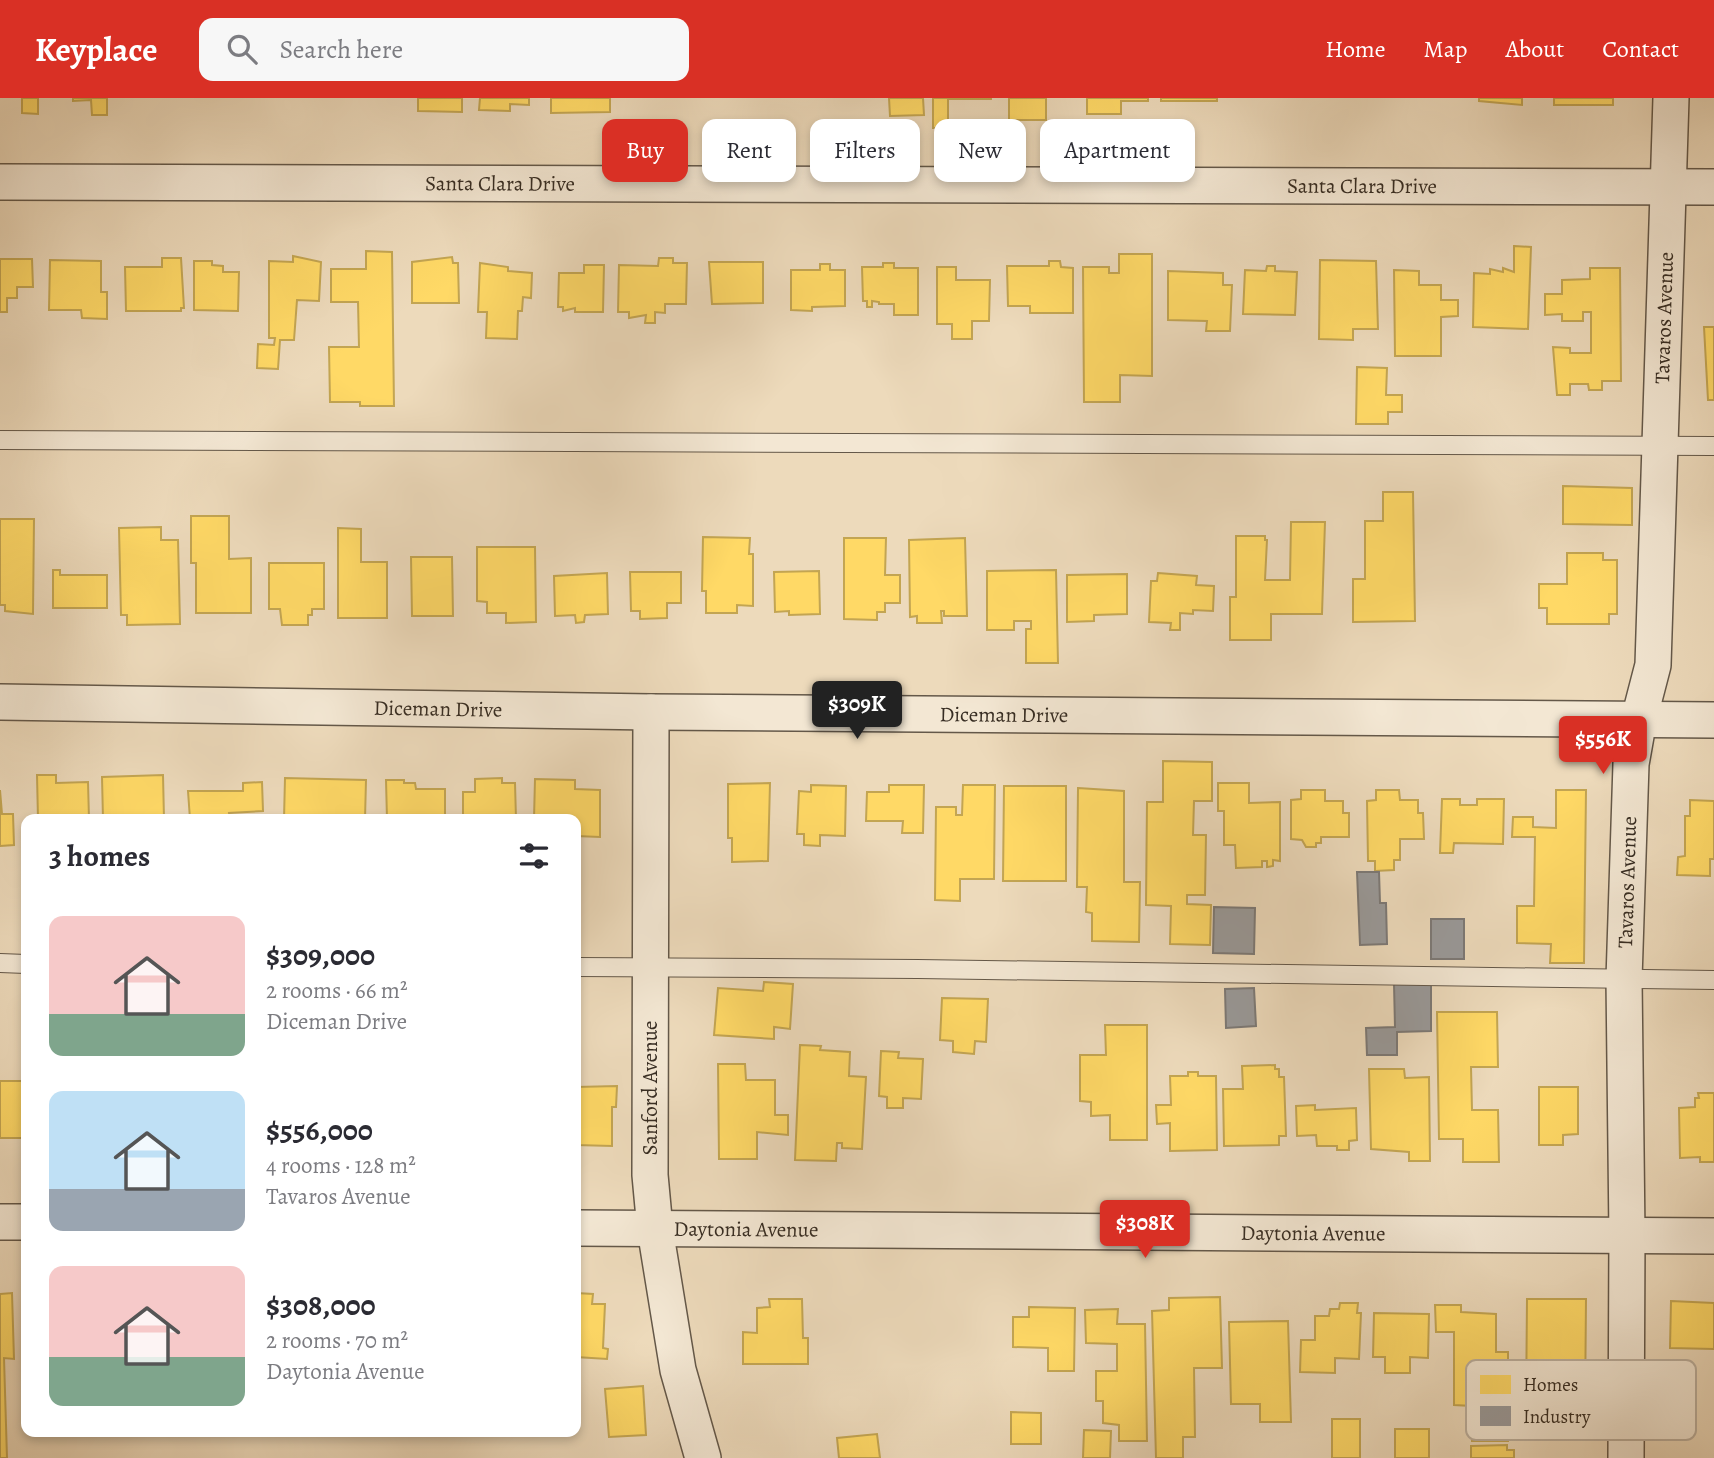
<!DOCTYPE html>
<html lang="en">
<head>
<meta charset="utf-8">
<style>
	body { margin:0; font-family:Alegreya,serif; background:#f7f7f7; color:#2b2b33; height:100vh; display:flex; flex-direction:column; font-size:26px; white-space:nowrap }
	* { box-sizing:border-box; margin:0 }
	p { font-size:23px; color:#7c7c81 }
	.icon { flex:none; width:38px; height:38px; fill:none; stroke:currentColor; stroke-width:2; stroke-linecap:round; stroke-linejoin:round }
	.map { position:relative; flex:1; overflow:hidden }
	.panel { position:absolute; left:21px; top:716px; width:560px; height:623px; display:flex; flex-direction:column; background:#fff; border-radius:14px; box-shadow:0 4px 10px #0003 }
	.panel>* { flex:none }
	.guide { position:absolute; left:602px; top:21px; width:665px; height:63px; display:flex; gap:14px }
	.price { position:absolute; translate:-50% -60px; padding:0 16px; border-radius:7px; background:#d93025; color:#fff; font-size:23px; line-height:46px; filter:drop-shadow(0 2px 4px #0008) }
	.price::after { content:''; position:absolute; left:50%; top:42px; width:21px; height:16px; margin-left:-10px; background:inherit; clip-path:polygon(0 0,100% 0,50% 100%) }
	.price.current { background:#222; color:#fff }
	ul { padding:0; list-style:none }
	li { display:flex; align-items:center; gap:21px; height:175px; padding:0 28px }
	li span { display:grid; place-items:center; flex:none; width:196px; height:140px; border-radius:14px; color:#555 }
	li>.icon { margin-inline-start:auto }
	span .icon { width:84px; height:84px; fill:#fffc; stroke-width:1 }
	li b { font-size:30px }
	h2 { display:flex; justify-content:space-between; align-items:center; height:84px; padding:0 28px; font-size:30px }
	.chip { padding:0 24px; border-radius:14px; background:#fff; box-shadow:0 4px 10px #0003; font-size:24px; line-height:63px }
	.chip.current { background:#d93025; color:#fff }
	header { display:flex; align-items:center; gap:42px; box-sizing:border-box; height:98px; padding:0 35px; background:#d93025; color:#fff }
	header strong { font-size:33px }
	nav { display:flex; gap:38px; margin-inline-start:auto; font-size:24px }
	.search { width:490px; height:63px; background:#f7f7f7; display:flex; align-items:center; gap:18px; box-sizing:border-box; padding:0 24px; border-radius:14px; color:#7c7c81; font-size:26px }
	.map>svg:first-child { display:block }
	.homes { fill:#ffd966; stroke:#c3a552; stroke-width:2 }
	.industry { fill:#999; stroke:#7c7976; stroke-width:2 }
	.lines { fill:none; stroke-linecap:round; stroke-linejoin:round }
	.lane-casing { stroke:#645849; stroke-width:20 }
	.street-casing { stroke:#645849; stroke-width:38 }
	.lane { stroke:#f3e7d3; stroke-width:18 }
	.street { stroke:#f3e7d3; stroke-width:35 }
	.labels { text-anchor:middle; stroke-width:7; stroke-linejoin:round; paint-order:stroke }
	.street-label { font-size:21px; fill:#372d23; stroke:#f3e7d3 }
	.key { fill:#f3e7d3; stroke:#bbaf9e; stroke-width:2 }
	.key-label { font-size:19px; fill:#372d23 }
</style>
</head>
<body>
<header>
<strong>Keyplace</strong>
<div class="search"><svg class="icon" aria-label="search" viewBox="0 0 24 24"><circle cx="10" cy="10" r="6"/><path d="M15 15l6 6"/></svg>Search here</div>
<nav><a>Home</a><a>Map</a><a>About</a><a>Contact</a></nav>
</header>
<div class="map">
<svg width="1714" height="1360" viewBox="0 0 1714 1360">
	<rect width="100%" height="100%" fill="#eddabb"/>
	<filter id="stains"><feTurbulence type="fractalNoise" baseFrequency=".00286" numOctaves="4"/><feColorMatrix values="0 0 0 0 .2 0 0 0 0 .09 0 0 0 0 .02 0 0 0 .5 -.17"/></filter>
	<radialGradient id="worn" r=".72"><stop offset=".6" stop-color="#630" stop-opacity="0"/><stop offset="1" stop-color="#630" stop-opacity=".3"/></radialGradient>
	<g class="homes">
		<polygon points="22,0 38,0 38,16 22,15"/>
		<polygon points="73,0 107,0 107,17 92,17 91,2 73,3"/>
		<polygon points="418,0 462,0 462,14 418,13"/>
		<polygon points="480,0 529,0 529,7 510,6 510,13 479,12"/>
		<polygon points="551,0 610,0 610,14 551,15"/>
		<polygon points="889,0 923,0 924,17 890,18"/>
		<polygon points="933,0 991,0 991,1 948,1 948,30 933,30"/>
		<rect x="1009" y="0" width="37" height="22"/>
		<polygon points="1087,0 1148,0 1148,3 1121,3 1121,16 1087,16"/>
		<rect x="1161" y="0" width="56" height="3"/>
		<polygon points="1479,0 1522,0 1522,7 1479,3"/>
		<rect x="1554" y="0" width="59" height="7"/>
		<polygon points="1514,148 1531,149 1528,231 1473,229 1474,175 1490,176 1490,171 1503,174 1503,170 1514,174"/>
		<polygon points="366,153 392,154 394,308 360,308 360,304 330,304 329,249 359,249 358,204 331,204 331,171 366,171"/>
		<polygon points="1119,156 1152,156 1152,278 1120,277 1120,304 1084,304 1083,169 1109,169 1109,175 1119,175"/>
		<polygon points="293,158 321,164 319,203 297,202 294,242 280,242 278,271 257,270 258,246 274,247 275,240 269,240 269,163 293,164"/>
		<polygon points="452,159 453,165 458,165 459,205 412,205 412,164"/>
		<polygon points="162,160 181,160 184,210 181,210 181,213 126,213 125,169 162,169"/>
		<polygon points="659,160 673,160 673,165 687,165 686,206 665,206 665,215 655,214 655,225 645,225 646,217 629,220 629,214 618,214 619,167 658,168"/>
		<polygon points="0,161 32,161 33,189 17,189 17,200 7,200 7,214 0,214"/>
		<polygon points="50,162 101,163 101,194 107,194 107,221 82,220 81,212 49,212"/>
		<polygon points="1320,162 1376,163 1378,231 1353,231 1353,242 1319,241"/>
		<polygon points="194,163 212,163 212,167 223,168 223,174 239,174 238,213 194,212"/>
		<polygon points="1049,163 1060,163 1061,169 1073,170 1073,215 1030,215 1030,208 1008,208 1007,168 1049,168"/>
		<polygon points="709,164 763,164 763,205 712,206"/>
		<polygon points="480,165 508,169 508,173 532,175 531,200 523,199 522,213 518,213 517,241 486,240 487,214 478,214"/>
		<polygon points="883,165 894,165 894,170 918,170 918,217 894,217 894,206 879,206 879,204 872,203 872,209 867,209 867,203 863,203 862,169 883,169"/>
		<polygon points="820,166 830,166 830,172 845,172 845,208 812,209 812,213 791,212 791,172 820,172"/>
		<polygon points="584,167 604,167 603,214 575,214 575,210 563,213 563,209 558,209 559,175 584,175"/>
		<polygon points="1267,168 1275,168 1275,173 1297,174 1295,217 1243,216 1245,172 1266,173"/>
		<polygon points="937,169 956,169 956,182 990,182 989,223 972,223 972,241 952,241 952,226 937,226"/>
		<polygon points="1590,170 1620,170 1621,283 1602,283 1602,292 1589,292 1588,286 1570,286 1570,297 1557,297 1553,249 1570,250 1570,255 1591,255 1591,214 1583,214 1583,223 1562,223 1562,216 1545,217 1545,196 1562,196 1562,182 1590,181"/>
		<polygon points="1394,172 1419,173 1419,187 1441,187 1441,202 1458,202 1458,218 1441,219 1441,258 1395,258"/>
		<polygon points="1168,173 1223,175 1223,187 1232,187 1230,233 1206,233 1207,223 1168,222"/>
		<polygon points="1704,229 1714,229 1714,302 1708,302"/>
		<polygon points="1357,269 1387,270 1386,297 1402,297 1402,314 1388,314 1388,326 1356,326"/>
		<polygon points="1563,388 1632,390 1632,427 1563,426"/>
		<polygon points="1383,394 1413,394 1415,523 1353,524 1353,481 1365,481 1365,423 1383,423"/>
		<polygon points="191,418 229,418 229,461 251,460 251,515 196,515 196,465 191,465"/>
		<polygon points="0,421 34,421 33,516 5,513 5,507 0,507"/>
		<polygon points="1291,424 1325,424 1322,516 1271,516 1271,542 1230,542 1230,499 1236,499 1236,438 1265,438 1265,442 1267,442 1265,482 1290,482"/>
		<polygon points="161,429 161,442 178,442 180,526 127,527 127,517 121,517 119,430"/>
		<polygon points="338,430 361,431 361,464 387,464 387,520 338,520"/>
		<polygon points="703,439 750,440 749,456 753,456 753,508 737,507 737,515 706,515 706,493 702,493"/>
		<polygon points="844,440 886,440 885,477 900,477 900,505 885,505 885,514 877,514 877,522 844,521"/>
		<polygon points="965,440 967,518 944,518 944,513 941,513 942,525 917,525 917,518 910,519 909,442"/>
		<polygon points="477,449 535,449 536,524 506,525 506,515 487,515 487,504 477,503"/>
		<polygon points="1567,455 1603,455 1603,462 1617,462 1617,516 1609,516 1609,526 1547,526 1547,510 1539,510 1539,486 1567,486"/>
		<polygon points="411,459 452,459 453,518 412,518"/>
		<polygon points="269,465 324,465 324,511 312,511 312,517 308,517 308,527 282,527 280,511 269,511"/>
		<polygon points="53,472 60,472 60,477 107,477 107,510 53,510"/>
		<polygon points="1056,472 1058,565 1026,565 1026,531 1031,531 1031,523 1014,523 1014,532 987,532 987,473"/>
		<polygon points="819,473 820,516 789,517 789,513 775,514 774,474"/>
		<polygon points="630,474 681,474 681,505 667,505 667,520 640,521 640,513 631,513"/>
		<polygon points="607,475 608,516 585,517 584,524 576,525 575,517 555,518 554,478"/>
		<polygon points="1158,475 1197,478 1196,487 1214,488 1213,513 1193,512 1193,516 1180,515 1180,532 1170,532 1171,525 1149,524 1151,483 1157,483"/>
		<polygon points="1127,476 1127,516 1094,517 1094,523 1067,524 1067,477"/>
		<polygon points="1163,663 1212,664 1212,703 1194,703 1193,737 1206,737 1205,797 1187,797 1187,806 1211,807 1210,847 1170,846 1171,808 1146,807 1147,704 1163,704"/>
		<polygon points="37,677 56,677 56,685 88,684 89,721 38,721"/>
		<polygon points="163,677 164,721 103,721 102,679"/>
		<polygon points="285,680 366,682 365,721 284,721"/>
		<polygon points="502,680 502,685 515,685 516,721 463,721 463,694 475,694 475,681"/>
		<polygon points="535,681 575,682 575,691 600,692 600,739 576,738 576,721 534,721"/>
		<polygon points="386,682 404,682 404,685 415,685 416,691 445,691 445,721 387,721"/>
		<polygon points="262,684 263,713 229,715 230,721 190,721 188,693 243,693 243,685"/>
		<polygon points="770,685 768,763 732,764 732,740 728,740 728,686"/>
		<polygon points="1218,685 1249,685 1249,705 1280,704 1280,763 1273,762 1273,768 1267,769 1267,763 1262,763 1262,769 1236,770 1235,747 1224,747 1224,713 1218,713"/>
		<polygon points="811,687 846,688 845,738 820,737 820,748 804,747 804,736 797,736 799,693 811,694"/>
		<polygon points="889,687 924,687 923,735 902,735 903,723 866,723 867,694 889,694"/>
		<polygon points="963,687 995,687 994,781 960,781 960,803 935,802 936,709 956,709 956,717 962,717"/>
		<polygon points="1004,688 1066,688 1066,783 1003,783"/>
		<polygon points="1078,690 1124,693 1124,784 1140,784 1139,844 1092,843 1092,815 1086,814 1087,789 1077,789"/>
		<polygon points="0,692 2,716 13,716 14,747 0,748"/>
		<polygon points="1301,692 1325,692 1325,703 1343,703 1343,715 1349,715 1349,739 1321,739 1321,745 1316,745 1316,749 1306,749 1302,742 1291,741 1291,702 1301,701"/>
		<polygon points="1376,692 1399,692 1400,702 1418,702 1418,715 1423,715 1424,741 1400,741 1400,762 1394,762 1394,772 1375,773 1375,763 1368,763 1367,703 1376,702"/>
		<polygon points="1556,692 1586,692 1584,865 1550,865 1551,846 1517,845 1517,808 1534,808 1535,739 1512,739 1513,719 1533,719 1533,729 1556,730"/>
		<polygon points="1442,701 1460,701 1460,707 1477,707 1477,701 1504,701 1503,746 1454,745 1453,755 1440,755"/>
		<polygon points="1690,702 1714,703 1714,761 1710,761 1710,778 1677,777 1678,759 1685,758 1685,718 1690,718"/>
		<polygon points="764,884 793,886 790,931 774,929 774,941 714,937 718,890 763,893"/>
		<polygon points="942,900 988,901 986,944 975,943 974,956 953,954 953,943 940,942"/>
		<polygon points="1437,914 1497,914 1498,969 1471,969 1472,1012 1498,1012 1499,1064 1463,1064 1463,1041 1439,1041"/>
		<polygon points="1105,927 1147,927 1147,1042 1110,1042 1110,1017 1091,1018 1091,1004 1080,1003 1080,957 1106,957"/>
		<polygon points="800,947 821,948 820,952 850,954 849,978 866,979 862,1051 842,1050 842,1045 837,1045 836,1063 795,1062"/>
		<polygon points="881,953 899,954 898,960 923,961 921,1001 903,1000 903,1010 887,1010 887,999 879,998"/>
		<polygon points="718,966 745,966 746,982 775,982 775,1017 788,1017 788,1037 757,1034 757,1061 719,1061"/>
		<polygon points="1275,967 1275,971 1279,971 1279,979 1284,979 1286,1038 1279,1038 1279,1047 1224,1048 1223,991 1243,991 1242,968"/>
		<polygon points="1369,971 1404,971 1405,980 1429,979 1430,1063 1409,1063 1409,1054 1371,1051"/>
		<polygon points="576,972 576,989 617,988 616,1009 612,1009 612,1048 576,1047"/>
		<polygon points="1188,974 1198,974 1198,978 1216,978 1217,1052 1170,1053 1170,1025 1157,1026 1156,1007 1171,1007 1170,978 1188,978"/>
		<rect x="0" y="983" width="24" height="57"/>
		<polygon points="1539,989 1578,989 1578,1036 1563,1037 1563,1047 1539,1047"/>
		<polygon points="1698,995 1714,995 1714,1064 1700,1064 1700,1059 1680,1060 1679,1010 1695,1009 1695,1000 1699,1000"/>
		<polygon points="1315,1007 1315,1012 1356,1010 1357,1042 1349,1043 1349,1052 1337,1052 1337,1048 1317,1048 1316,1037 1297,1038 1296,1008"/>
		<polygon points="12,1195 14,1261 4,1260 7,1360 0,1360 0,1196"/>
		<polygon points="576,1195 593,1196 592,1206 605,1206 603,1250 608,1251 607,1261 576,1259"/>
		<polygon points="1220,1199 1222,1270 1194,1270 1195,1339 1183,1339 1183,1360 1156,1360 1152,1213 1169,1212 1169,1200"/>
		<polygon points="769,1201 802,1201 803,1240 808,1240 808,1266 743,1266 743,1234 757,1235 757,1210 770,1209"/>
		<polygon points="1527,1201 1586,1201 1585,1312 1526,1311"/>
		<polygon points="1671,1203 1714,1205 1714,1251 1670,1250"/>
		<polygon points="1340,1205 1358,1205 1357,1215 1361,1215 1359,1261 1335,1260 1335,1275 1300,1274 1301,1242 1315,1242 1315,1218 1329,1218 1330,1211 1339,1211"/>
		<polygon points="1435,1207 1461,1207 1461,1214 1496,1216 1496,1254 1508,1254 1508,1343 1472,1343 1472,1308 1454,1307 1454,1234 1436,1234"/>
		<polygon points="1029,1209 1075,1210 1074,1273 1048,1273 1048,1250 1013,1249 1013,1219 1029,1219"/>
		<polygon points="1118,1211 1117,1226 1145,1226 1147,1343 1119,1343 1119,1327 1103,1325 1103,1303 1096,1303 1096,1273 1117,1273 1117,1246 1086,1245 1085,1212"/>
		<polygon points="1374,1215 1429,1216 1428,1260 1410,1259 1410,1275 1385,1275 1385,1259 1373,1259"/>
		<polygon points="1288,1223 1291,1324 1260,1324 1260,1306 1231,1306 1229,1224"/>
		<polygon points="643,1288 646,1337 609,1339 605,1291"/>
		<polygon points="1011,1314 1041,1315 1041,1346 1011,1346"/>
		<rect x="1332" y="1321" width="28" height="39"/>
		<rect x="1395" y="1331" width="34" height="29"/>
		<polygon points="1084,1332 1111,1333 1110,1360 1083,1360"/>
		<polygon points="877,1336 880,1360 839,1360 837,1340"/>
		<polygon points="1507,1347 1507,1352 1514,1352 1514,1360 1471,1360 1471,1348"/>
	</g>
	<g class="industry">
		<polygon points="1357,774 1379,774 1380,805 1386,805 1387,846 1360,847"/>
		<polygon points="1214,809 1255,810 1254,856 1213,855"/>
		<rect x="1431" y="821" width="33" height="40"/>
		<polygon points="1431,885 1431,933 1397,934 1397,957 1367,957 1366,930 1395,929 1394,886"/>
		<polygon points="1254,890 1256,928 1226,930 1225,891"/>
	</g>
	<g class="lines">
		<defs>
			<g id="lane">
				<polyline points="0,342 1714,348"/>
				<polyline points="0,865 26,866"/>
				<polyline points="576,869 918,871 1714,882"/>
			</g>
			<g id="street">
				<path id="s1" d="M0 84 1714 89"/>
				<path id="s2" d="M0 604 651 614 1714 622"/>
				<polyline points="651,614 650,1077 655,1131 678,1272 703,1360"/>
				<polyline points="0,1124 26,1124"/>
				<path id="s3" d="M576 1130 1714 1138"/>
				<path id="s4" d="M1626 1360 1627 1137 1624 881 1631 666 1639 621 1653 567 1671 0"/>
			</g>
		</defs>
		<use href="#lane" class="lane-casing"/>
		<use href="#street" class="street-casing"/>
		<use href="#lane" class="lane"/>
		<use href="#street" class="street"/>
	</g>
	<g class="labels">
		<g class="street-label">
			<text dy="7" stroke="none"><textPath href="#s1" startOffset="500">Santa Clara Drive</textPath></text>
			<text dy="7" stroke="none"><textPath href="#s1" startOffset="1362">Santa Clara Drive</textPath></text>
			<text dy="7" stroke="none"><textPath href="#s4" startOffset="1143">Tavaros Avenue</textPath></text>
			<text dy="7" stroke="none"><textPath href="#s2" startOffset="438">Diceman Drive</textPath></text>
			<text dy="7" stroke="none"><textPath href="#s2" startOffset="1004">Diceman Drive</textPath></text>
			<text dy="7" stroke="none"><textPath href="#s4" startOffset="576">Tavaros Avenue</textPath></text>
			<text transform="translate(650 990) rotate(-90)" y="7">Sanford Avenue</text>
			<text dy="7" stroke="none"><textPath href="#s3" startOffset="170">Daytonia Avenue</textPath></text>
			<text dy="7" stroke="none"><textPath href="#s3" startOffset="737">Daytonia Avenue</textPath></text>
		</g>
	</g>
	<rect x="1466" y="1262" width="230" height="80" rx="10" class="key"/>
	<rect x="1480" y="1277" width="31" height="19" fill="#ffd966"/>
	<rect x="1480" y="1308" width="31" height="20" fill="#999"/>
	<g class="key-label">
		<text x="1523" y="1293">Homes</text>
		<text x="1523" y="1325">Industry</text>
	</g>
	<rect width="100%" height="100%" filter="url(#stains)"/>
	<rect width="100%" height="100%" fill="url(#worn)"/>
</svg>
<b class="price current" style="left:857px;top:643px">$309K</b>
<b class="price" style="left:1603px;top:678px">$556K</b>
<b class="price" style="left:1145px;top:1162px">$308K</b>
<div class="guide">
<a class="chip current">Buy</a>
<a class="chip">Rent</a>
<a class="chip">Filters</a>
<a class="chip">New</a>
<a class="chip">Apartment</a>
</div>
<section class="panel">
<h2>3 homes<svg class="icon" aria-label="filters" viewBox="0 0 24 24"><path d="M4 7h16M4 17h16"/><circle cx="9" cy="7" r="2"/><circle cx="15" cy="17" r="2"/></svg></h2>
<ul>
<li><span style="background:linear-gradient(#f6c9c9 70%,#7fa58c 0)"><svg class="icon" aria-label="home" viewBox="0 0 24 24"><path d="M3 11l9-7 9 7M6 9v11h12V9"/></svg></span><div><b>$309,000</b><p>2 rooms · 66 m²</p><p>Diceman Drive</p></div></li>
<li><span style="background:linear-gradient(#bfe0f5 70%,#9aa5b1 0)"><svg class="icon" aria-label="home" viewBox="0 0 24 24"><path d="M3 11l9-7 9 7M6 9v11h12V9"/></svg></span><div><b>$556,000</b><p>4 rooms · 128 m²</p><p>Tavaros Avenue</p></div></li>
<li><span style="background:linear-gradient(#f6c9c9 65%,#7fa58c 0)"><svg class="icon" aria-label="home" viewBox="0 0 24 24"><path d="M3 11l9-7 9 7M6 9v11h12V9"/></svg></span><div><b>$308,000</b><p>2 rooms · 70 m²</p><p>Daytonia Avenue</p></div></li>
</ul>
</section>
</div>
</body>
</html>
